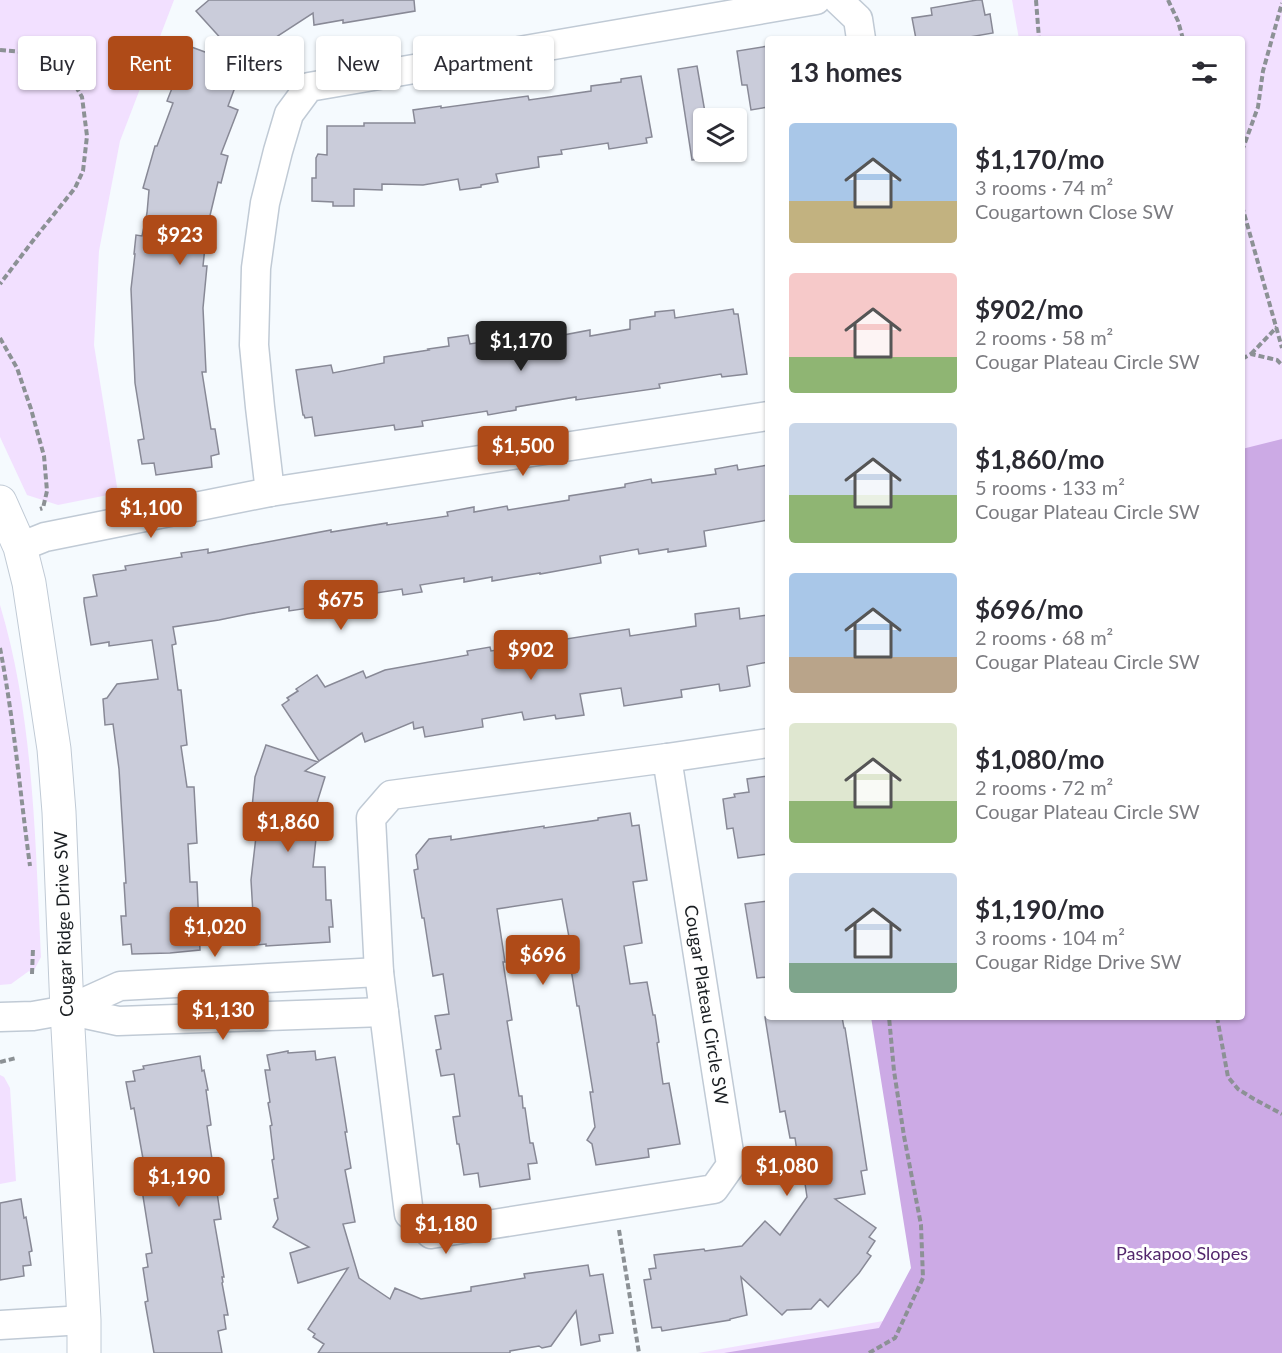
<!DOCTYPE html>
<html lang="en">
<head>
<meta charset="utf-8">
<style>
	body { margin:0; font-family:Lato,sans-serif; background:#f2f2f3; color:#2b2b33; height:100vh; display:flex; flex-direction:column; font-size:22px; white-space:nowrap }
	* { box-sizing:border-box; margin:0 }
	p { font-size:20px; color:#7c7c81 }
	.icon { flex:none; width:33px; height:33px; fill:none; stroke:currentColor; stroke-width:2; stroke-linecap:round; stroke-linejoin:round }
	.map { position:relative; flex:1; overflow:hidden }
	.drawer { position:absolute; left:765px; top:36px; width:480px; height:984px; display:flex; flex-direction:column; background:#fff; border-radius:6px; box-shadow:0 2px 4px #0004 }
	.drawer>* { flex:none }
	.banner { position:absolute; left:18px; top:36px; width:570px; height:54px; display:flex; gap:12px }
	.fabs { position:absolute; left:693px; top:108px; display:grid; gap:12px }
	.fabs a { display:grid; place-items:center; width:54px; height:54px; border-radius:6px; background:#fff; box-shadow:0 2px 4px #0004; font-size:30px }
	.price { position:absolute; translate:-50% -51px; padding:0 14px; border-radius:6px; background:#af4b18; color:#fff; font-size:20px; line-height:39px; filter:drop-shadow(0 2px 3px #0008) }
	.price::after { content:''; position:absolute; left:50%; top:36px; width:18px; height:14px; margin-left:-9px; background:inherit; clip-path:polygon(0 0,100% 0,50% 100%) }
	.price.selected { background:#222; color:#fff }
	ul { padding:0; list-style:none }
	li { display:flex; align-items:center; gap:18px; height:150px; padding:0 24px }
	li span { display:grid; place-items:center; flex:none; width:168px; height:120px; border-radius:6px; color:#555 }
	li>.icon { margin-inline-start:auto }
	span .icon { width:72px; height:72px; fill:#fffc; stroke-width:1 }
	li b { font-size:26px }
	h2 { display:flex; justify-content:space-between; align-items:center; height:72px; padding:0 24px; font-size:26px }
	.tag { padding:0 21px; border-radius:6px; background:#fff; box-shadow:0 2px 4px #0004; font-size:21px; line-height:54px }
	.tag.selected { background:#af4b18; color:#fff }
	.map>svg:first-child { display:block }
	.green { fill:#f2e0ff }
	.forest { fill:#ccaae5 }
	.building { fill:#caccda; stroke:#888996; stroke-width:1.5 }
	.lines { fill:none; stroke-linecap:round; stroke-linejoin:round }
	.minor-casing { stroke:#c0cad5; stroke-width:31 }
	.tertiary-casing { stroke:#c0cad5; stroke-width:35 }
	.path { stroke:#8c9195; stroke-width:4; stroke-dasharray:6 3; stroke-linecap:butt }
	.minor { stroke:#fff; stroke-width:28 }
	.tertiary { stroke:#fff; stroke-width:33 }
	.labels { text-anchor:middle; stroke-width:6; stroke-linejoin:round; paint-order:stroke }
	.street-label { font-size:18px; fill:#1a1e22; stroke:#fff }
	.park-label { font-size:18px; fill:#53276c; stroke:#fff }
</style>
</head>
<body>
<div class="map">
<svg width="1282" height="1353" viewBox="0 0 1282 1353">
	<rect width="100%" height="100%" fill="#f5fafe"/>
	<g class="green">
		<polygon points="0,0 174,0 120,141 99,251 94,345 118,493 58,505 27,495 0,437"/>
		<polygon points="1012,0 1282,0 1282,1353 698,1353 889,1320 1242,1017 1242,39 1019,39"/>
		<path d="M0 605C34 718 35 840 41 957L32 974 29 971 11 984 0 985Z"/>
		<polygon points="0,1075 4,1077 10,1088 16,1181 0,1184"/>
	</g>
	<polygon class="forest" points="1282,439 1282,1353 724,1353 879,1328 911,1268 871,1017 1242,1017 1242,449"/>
	<g class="building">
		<polygon points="209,0 414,0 415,11 343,23 343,20 314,25 313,13 273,39 244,64 196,11"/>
		<polygon points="977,0 982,0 985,15 990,14 993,33 958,39 916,39 912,18 932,15 931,8"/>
		<polygon points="186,45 243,66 228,106 238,110 221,154 228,156 221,183 218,182 207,228 203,266 207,266 203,308 206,372 202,372 211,429 215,429 219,454 211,456 212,467 156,475 154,463 142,464 138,440 144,439 135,383 131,289 135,254 134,254 136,235 142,236 147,213 149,190 143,188 155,146 157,146 173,103 167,101 176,78 174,77 185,46"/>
		<polygon points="768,46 768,107 751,110 747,85 742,85 737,51"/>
		<polygon points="697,66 706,118 704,118 704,159 692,160 678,69"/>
		<polygon points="641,76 652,137 646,138 647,143 609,149 608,143 561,150 562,154 538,157 539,167 496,174 498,182 481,185 481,187 460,190 458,179 423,185 382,184 382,190 354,189 354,206 333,206 333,202 312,201 312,178 316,178 316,158 318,154 327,155 327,126 364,126 364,123 415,123 413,110 441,106 441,108 528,96 529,100 591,91 591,86 621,82 621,79"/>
		<polygon points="733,309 734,314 738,314 747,374 722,377 721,374 659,384 660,388 576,400 576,397 516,407 516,410 488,415 487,411 422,421 423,426 395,430 394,425 315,436 312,417 305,418 304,415 303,415 296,370 331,365 333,373 384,363 384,357 429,350 428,349 449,346 448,338 468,335 470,344 557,330 558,336 590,330 590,336 630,329 630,320 655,316 655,312 674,310 675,318"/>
		<polygon points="737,465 738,470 768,465 768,520 704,531 706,546 668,552 668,549 639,554 638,549 600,556 601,563 540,574 540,573 492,581 492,577 464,582 464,578 420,585 422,592 403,595 402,589 337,599 338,606 316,610 315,607 289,611 289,607 248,614 219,620 173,627 176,644 172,645 178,690 181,690 187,745 181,746 187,787 194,787 197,843 188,844 190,882 197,882 200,950 170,953 132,954 131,944 123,945 121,916 126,916 124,883 126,883 119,769 113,724 105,725 103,699 107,698 117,684 158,679 152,640 109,646 109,642 91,645 84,602 84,598 97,596 93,575 126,570 125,566 182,557 181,553 208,549 208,553 331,530 331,532 387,523 387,525 448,516 447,512 474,507 474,512 507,506 508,510 569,500 569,496 625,487 625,484 651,479 652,483 716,474 715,469"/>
		<polygon points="739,608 740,619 768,615 768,662 747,666 750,686 746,687 720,691 719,684 681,690 682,697 624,706 621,688 580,694 584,715 556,719 555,715 524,720 522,712 482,719 483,727 425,737 423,727 414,729 413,722 365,742 362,733 319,761 282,705 289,700 287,698 298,691 296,689 317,675 325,687 363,671 366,678 385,670 468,655 467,651 490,647 491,651 629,629 630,636 696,626 695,614"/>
		<polygon points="266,745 318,762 305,771 325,777 315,809 319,810 313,867 325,867 326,900 331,900 333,927 329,927 330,942 266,946 266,944 257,945 256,931 254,931 251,880 257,828 250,828 255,777"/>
		<polygon points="768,776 768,854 738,858 733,828 727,829 723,799 735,797 734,794 749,792 747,779"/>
		<polygon points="630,813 632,826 639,825 647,880 633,882 642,943 624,946 630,984 647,982 653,1015 655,1015 659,1042 657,1043 663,1084 669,1083 680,1144 648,1149 649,1157 596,1165 592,1144 587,1140 595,1127 590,1092 593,1092 579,1006 577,1006 566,938 569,937 562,899 497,909 505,962 503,962 512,1020 507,1021 519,1096 522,1096 523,1108 525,1108 530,1143 533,1143 537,1163 528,1164 530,1179 480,1187 478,1173 464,1175 459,1144 457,1144 453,1117 460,1116 454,1074 441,1076 436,1050 441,1049 435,1016 449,1014 443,974 433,976 424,918 422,918 414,870 418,869 416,855 429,839 451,836 451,840 544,826 544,828 598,820 598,818"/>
		<polygon points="768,901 768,977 757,978 745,904"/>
		<polygon points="765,1017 842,1017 844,1028 845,1028 867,1170 861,1171 865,1194 835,1199 876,1228 869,1237 875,1241 867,1253 871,1256 859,1273 828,1307 820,1299 811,1309 787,1310 782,1315 741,1277 747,1315 730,1319 730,1320 662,1331 661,1327 652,1328 644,1280 651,1279 649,1269 656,1268 654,1255 704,1249 705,1251 742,1246 765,1221 780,1235 807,1197 801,1157 798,1158 795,1138 790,1138 785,1111 780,1112"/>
		<polygon points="288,1051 288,1053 315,1051 316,1060 335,1057 347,1132 345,1132 351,1168 345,1170 355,1222 343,1224 359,1278 390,1299 395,1288 421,1299 471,1291 471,1287 525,1278 524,1274 588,1265 590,1276 603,1274 613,1333 599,1335 600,1341 581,1345 576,1311 551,1346 542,1348 539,1346 510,1351 510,1353 318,1353 324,1344 313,1337 315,1334 308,1329 348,1268 298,1283 290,1253 309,1247 273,1227 278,1219 274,1199 278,1198 272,1160 274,1159 270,1126 272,1125 268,1103 270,1102 265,1070 270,1070 267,1055"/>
		<polygon points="200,1056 202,1071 204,1070 208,1090 206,1090 211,1125 207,1126 221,1219 214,1220 224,1277 222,1277 223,1282 222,1283 228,1315 224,1315 226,1329 218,1331 222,1353 154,1353 145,1302 148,1301 143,1268 148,1267 146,1254 152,1253 139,1171 145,1170 134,1108 131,1109 126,1082 135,1081 133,1071 144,1069 143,1066"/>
		<polygon points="21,1199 24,1218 26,1217 32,1251 29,1252 31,1265 23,1266 24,1276 0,1280 0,1203"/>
	</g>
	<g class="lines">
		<defs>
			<g id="minor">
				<polyline points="838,0 858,19 861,39"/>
				<polyline points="270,492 260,407 254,345 256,268 265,203 278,151 289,114 309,87 816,0"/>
				<polyline points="20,547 45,537 270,492 768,416"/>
				<polygon points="667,758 731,1165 714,1189 431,1234 409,1214 379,972 371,818 391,795"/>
				<polyline points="667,758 768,743"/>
				<polyline points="67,1010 118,1021 384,1012"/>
				<polyline points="0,1017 33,1016 67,1010 120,986 379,972"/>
				<polyline points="0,1325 84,1320"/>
			</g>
			<polyline id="tertiary" points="0,502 20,547 29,583 54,749 59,812 67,1010 84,1320 84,1353"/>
		</defs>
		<use href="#minor" class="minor-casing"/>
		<use href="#tertiary" class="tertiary-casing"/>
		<g class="path">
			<polyline points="1036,0 1039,39"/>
			<polyline points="1168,0 1178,21 1183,39"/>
			<polyline points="0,50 36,53 65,68 82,97 87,136 83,171 75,188 35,238 0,284"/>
			<polyline points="1242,151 1258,107 1263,71 1282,3"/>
			<polyline points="1242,206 1282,348"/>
			<polyline points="0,338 17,368 31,409 44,456 47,491 43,508 40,509"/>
			<polyline points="1251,354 1277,327"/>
			<polyline points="1242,359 1251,354 1277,360 1282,365"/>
			<path d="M0 648C14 720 20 793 30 866"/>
			<polyline points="32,974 33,948"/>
			<polyline points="1217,1017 1228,1077 1238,1089 1254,1099 1282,1114"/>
			<polyline points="0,1062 16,1058"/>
			<polyline points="619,1230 639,1353"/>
			<polyline points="869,1353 895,1338 923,1278 921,1225 904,1136 894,1071 889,1017"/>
		</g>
		<use href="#minor" class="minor"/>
		<use href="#tertiary" class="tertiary"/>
	</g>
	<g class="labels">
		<g class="street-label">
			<text transform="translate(64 924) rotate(-92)" y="6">Cougar Ridge Drive SW</text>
			<text transform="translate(706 1005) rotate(81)" y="6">Cougar Plateau Circle SW</text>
		</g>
		<g class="park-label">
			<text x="1182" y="1260">Paskapoo Slopes</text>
		</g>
	</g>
</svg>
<div class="fabs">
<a><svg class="icon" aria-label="layers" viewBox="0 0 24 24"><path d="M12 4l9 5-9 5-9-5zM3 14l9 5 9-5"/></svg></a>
</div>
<b class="price" style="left:180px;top:266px">$923</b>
<b class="price selected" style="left:521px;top:372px">$1,170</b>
<b class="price" style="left:523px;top:477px">$1,500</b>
<b class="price" style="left:151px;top:539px">$1,100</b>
<b class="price" style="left:341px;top:631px">$675</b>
<b class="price" style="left:531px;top:681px">$902</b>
<b class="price" style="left:288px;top:853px">$1,860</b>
<b class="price" style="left:215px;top:958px">$1,020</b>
<b class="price" style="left:543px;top:986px">$696</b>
<b class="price" style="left:223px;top:1041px">$1,130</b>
<b class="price" style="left:787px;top:1197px">$1,080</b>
<b class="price" style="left:179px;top:1208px">$1,190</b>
<b class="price" style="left:446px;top:1255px">$1,180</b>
<div class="banner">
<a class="tag">Buy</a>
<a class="tag selected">Rent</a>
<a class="tag">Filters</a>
<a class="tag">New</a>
<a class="tag">Apartment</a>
</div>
<section class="drawer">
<h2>13 homes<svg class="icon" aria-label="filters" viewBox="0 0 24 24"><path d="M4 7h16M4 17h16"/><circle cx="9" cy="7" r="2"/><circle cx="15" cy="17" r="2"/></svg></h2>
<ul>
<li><span style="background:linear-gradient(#a9c7e8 65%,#c2b280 0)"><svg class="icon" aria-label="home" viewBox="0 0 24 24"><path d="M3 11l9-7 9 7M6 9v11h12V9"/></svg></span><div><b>$1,170/mo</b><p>3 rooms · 74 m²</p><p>Cougartown Close SW</p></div></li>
<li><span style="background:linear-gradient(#f6c9c9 70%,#8fb573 0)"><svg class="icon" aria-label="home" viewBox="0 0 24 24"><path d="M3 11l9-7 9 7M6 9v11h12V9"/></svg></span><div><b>$902/mo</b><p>2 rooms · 58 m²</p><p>Cougar Plateau Circle SW</p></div></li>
<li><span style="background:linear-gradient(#c9d6e8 60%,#8fb573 0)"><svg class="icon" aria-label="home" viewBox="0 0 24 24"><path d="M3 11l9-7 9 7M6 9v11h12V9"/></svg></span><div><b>$1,860/mo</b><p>5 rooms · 133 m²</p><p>Cougar Plateau Circle SW</p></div></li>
<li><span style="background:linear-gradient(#a9c7e8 70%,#b9a48a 0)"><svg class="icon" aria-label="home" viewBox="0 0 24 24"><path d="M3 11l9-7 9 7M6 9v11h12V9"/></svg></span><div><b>$696/mo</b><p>2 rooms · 68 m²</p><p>Cougar Plateau Circle SW</p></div></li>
<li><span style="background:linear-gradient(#dfe7d0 65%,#8fb573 0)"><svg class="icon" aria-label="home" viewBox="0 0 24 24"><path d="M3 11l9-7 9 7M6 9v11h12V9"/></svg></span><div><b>$1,080/mo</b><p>2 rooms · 72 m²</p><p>Cougar Plateau Circle SW</p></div></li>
<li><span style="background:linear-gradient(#c9d6e8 75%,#7fa58c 0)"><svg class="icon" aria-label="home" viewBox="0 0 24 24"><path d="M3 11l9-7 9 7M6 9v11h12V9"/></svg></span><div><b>$1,190/mo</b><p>3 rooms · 104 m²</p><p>Cougar Ridge Drive SW</p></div></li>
</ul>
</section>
</div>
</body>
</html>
